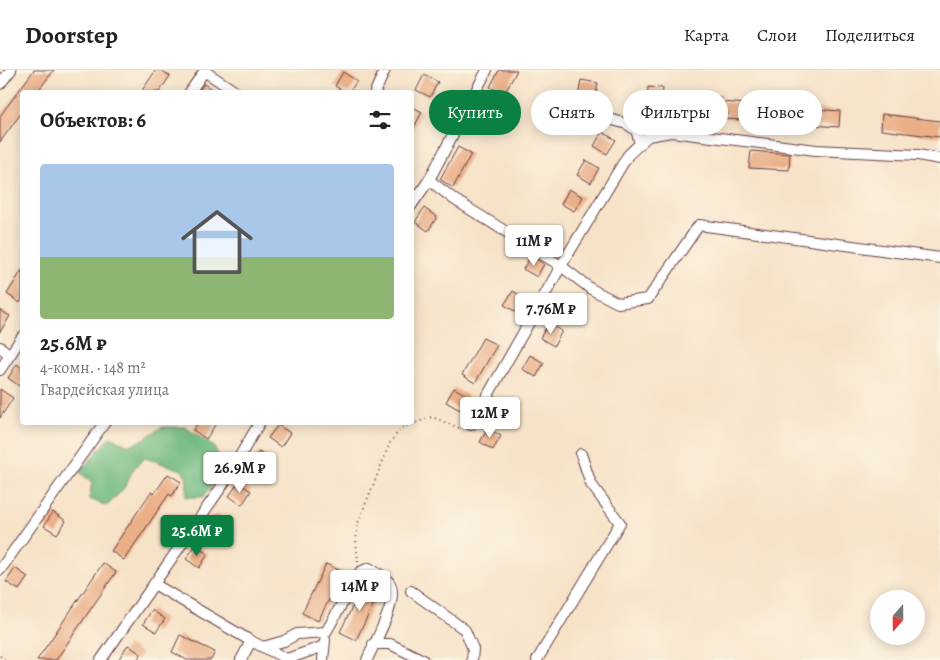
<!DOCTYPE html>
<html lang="ru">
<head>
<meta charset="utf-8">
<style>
	body { margin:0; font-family:Alegreya,serif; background:#f6f6f6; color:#222; height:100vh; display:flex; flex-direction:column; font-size:19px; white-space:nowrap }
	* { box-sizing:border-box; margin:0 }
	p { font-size:16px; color:#767676 }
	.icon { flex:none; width:28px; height:28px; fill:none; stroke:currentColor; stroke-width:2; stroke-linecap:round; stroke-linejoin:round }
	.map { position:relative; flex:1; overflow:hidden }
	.panel { position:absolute; left:20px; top:20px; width:394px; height:335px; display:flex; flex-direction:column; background:#fff; border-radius:5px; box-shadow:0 2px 12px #0003 }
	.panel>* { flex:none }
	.top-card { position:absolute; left:429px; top:20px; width:436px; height:45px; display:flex; gap:10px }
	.needle { width:32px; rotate:200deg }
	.fabs { position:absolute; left:870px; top:520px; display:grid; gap:10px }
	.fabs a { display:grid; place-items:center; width:55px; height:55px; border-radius:50%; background:#fff; box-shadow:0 2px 12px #0003; font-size:25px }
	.price { position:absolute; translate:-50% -42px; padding:0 11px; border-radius:5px; background:#fff; color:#222; font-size:16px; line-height:32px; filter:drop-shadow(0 1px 2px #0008) }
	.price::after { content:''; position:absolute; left:50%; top:30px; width:15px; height:11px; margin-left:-8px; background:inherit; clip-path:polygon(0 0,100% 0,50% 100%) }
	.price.on { background:#0b8043; color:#fff }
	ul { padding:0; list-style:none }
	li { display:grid; align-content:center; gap:10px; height:265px; padding:0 20px }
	li span { display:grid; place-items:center; height:155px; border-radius:5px; color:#555 }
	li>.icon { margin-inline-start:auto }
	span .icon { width:90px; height:90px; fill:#fffc; stroke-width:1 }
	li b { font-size:21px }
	h2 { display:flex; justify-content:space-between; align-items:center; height:60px; padding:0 20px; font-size:21px }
	.pill { padding:0 18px; border-radius:22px; background:#fff; box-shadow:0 2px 12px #0003; font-size:18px; line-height:45px }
	.pill.on { background:#0b8043; color:#fff }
	header { display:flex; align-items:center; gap:30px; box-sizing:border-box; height:70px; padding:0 25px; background:#fff; border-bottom:1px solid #e0e0e0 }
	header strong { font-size:24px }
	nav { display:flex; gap:28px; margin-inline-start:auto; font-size:18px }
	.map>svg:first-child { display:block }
	.forest { fill:#6cb77e; stroke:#5b6b54 }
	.building { fill:#eaaf87 }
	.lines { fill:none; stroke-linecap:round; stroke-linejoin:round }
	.minor-casing { stroke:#643c42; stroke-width:12 }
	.path { stroke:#643c42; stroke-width:2; stroke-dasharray:1 4; stroke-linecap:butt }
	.minor { stroke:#fff; stroke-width:10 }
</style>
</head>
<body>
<header>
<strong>Doorstep</strong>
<nav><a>Карта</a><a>Слои</a><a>Поделиться</a></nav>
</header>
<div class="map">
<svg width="940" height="590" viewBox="0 0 940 590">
	<rect width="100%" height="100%" fill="#fcf5e5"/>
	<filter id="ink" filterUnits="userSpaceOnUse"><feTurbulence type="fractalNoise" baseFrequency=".02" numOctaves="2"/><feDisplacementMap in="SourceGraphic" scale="10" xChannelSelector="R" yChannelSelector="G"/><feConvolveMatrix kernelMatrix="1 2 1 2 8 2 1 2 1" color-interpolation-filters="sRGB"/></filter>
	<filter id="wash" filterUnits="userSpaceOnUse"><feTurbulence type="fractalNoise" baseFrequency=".0096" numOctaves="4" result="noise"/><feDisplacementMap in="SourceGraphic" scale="20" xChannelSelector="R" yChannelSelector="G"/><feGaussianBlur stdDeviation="1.12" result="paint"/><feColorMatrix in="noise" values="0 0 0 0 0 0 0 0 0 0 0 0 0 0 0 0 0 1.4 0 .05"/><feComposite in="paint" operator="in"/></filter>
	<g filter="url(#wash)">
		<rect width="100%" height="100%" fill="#f6e2c7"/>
		<polygon class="forest" points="162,357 185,357 213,376 225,394 222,403 203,427 186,427 187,408 182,400 145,388 134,398 125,417 107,436 89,429 92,412 79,402 110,367 129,375 142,370"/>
		<g id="blocks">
			<g class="building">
				<polygon points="34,0 54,0 37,22 22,22 22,42 0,72 0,46"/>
				<polygon points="156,0 161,0 170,6 159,22 141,22"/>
				<polygon points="499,0 517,0 504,25 490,17"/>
				<polygon points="343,2 357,11 349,22 345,22 335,16"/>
				<polygon points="424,5 438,12 430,27 416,20"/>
				<polygon points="581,10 598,13 595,30 578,27"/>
				<polygon points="204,14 216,22 198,22"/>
				<polygon points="648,17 663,18 662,28 700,31 700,26 722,28 721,32 840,41 839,57 727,49 728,43 686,40 686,46 670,45 671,39 647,37"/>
				<polygon points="480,35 494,43 486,57 472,50"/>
				<polygon points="411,36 422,42 411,63"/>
				<polygon points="882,44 940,51 940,67 881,60"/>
				<polygon points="602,62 616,70 607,84 594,76"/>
				<polygon points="458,77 471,84 453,118 440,109"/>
				<polygon points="751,81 790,84 789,100 749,98"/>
				<polygon points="586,90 599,98 591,113 577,105"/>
				<polygon points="569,119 583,127 574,141 561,134"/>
				<polygon points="424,138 437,147 428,161 415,152"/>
				<polygon points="531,186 544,194 537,207 523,199"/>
				<polygon points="22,200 22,228 20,233 7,224"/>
				<polygon points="513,221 526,229 518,243 504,235"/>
				<polygon points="0,240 10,246 0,262"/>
				<polygon points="549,253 562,261 554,276 540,268"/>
				<polygon points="483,268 497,275 475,313 462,305"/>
				<polygon points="530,285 544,293 536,307 522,299"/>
				<polygon points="17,294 22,298 22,318 8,308"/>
				<polygon points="454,318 468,326 460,340 446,332"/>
				<polygon points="0,319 13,328 0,348"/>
				<polygon points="198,352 211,352 215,355 206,369 193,360"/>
				<polygon points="278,355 290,363 281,377 268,368"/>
				<polygon points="488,358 501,366 493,380 480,372"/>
				<polygon points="259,382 272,391 263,404 250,396"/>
				<polygon points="168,404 181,412 172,426 169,424 124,490 111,481 151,422 154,424"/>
				<polygon points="238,413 251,421 242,435 229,426"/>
				<polygon points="53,442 66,451 57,464 44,456"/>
				<polygon points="217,444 230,453 221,466 208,457"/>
				<polygon points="195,476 208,484 199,498 186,489"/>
				<polygon points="103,493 116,502 56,590 37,590"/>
				<polygon points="326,494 343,502 318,551 302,543"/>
				<polygon points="15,498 28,507 19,520 6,512"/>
				<polygon points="364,513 380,521 356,570 340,562"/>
				<polygon points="152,540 165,549 156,562 143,554"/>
				<polygon points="180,565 215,582 211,590 187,590 172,582"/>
				<polygon points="128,575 141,584 137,590 118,590"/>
			</g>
		</g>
	</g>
	<g filter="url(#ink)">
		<use href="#blocks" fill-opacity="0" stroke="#643c42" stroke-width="1"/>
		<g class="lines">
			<defs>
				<g id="minor">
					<polyline points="204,1 236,22"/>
					<polyline points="0,14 11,0"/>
					<polyline points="190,22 205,0"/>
					<polyline points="375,22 385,0"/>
					<polyline points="574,39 627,54 636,60 640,73"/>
					<polyline points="429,110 455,130 561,196 591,219 618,233 648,229 699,155 940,188"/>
					<polyline points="411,136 429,110 487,0"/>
					<polyline points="0,277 10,285"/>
					<polyline points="0,300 22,267"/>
					<polyline points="471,355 561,196 628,85 648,66 671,62 816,80 918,85 940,89"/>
					<polyline points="0,500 105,352"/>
					<polyline points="154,514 251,571 289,590"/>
					<polyline points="411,521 465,560 473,579 472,590"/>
					<polyline points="373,574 390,574 423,590"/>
					<path d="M263 577 284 571 297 564 326 562 360 502 369 498C375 502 385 507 389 512 401 528 374 573 367 590"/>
					<polyline points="287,589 324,576"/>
					<polyline points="101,590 222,416 260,352"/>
					<polyline points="241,590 251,571"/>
					<polyline points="323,590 325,570"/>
					<polyline points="537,590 620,453 591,414 581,384"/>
				</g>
			</defs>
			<use href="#minor" class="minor-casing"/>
			<g class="path">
				<polyline points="358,492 356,470 358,453 390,373 401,358 432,347 462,359"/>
				<polyline points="0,586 5,590"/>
			</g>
			<use href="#minor" class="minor"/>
		</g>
	</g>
</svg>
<div class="fabs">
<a><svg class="needle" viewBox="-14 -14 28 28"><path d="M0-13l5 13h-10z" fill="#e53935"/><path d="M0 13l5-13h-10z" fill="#767676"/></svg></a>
</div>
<b class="price" style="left:534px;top:197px">11M ₽</b>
<b class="price" style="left:551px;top:265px">7.76M ₽</b>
<b class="price" style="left:490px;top:369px">12M ₽</b>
<b class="price" style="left:240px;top:424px">26.9M ₽</b>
<b class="price on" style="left:197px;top:487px">25.6M ₽</b>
<b class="price" style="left:360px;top:542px">14M ₽</b>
<div class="top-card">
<a class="pill on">Купить</a>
<a class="pill">Снять</a>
<a class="pill">Фильтры</a>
<a class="pill">Новое</a>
</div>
<section class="panel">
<h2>Объектов: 6<svg class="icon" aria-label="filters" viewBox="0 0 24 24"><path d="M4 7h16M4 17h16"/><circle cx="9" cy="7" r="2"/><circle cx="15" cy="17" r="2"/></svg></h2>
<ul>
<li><span style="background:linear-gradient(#a9c7e8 60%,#8fb573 0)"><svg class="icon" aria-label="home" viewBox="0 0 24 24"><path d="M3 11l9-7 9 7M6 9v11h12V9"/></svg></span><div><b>25.6M ₽</b><p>4-комн. · 148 m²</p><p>Гвардейская улица</p></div></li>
</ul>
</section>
</div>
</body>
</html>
